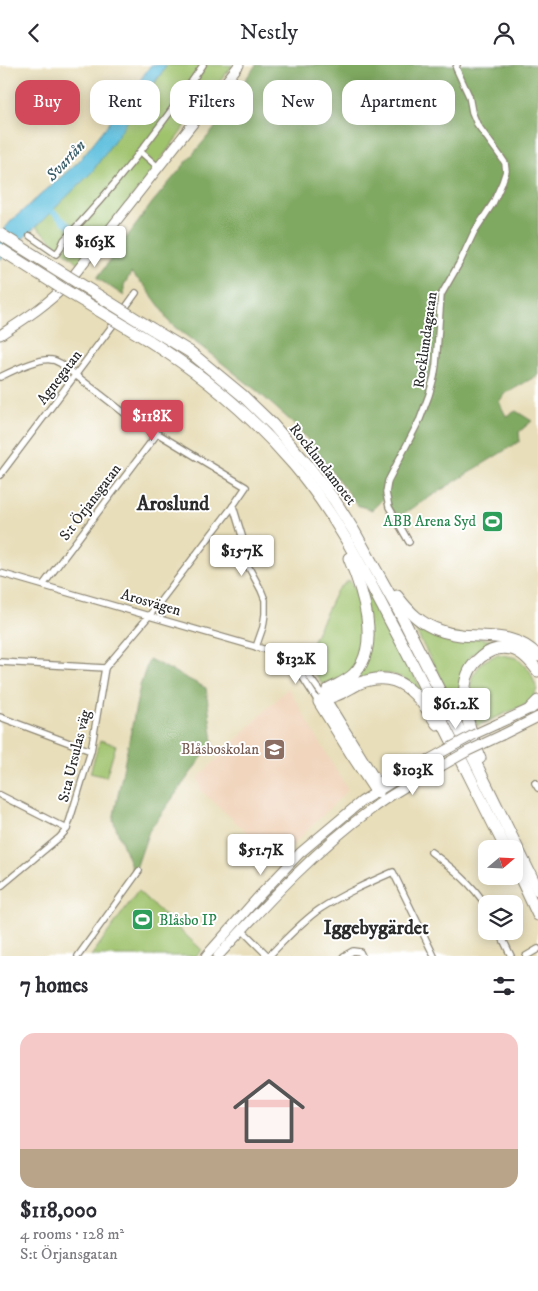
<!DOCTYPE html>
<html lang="en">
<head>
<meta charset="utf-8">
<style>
	body { margin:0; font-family:"IM FELL DW Pica",serif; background:#f7f7f7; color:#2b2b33; height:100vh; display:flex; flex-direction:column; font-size:19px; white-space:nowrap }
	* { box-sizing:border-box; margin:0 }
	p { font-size:16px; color:#7c7c81 }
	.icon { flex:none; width:28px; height:28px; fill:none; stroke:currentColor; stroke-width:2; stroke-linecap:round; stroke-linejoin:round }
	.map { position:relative; height:891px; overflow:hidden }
	.details { display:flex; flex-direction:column; background:#fff; flex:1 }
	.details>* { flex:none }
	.hud { position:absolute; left:15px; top:15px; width:509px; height:45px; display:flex; gap:10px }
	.needle { width:32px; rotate:71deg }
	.fabs { position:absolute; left:478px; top:775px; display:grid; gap:10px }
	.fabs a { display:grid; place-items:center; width:45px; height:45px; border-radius:10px; background:#fff; box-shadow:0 2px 12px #0003; font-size:25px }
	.price { position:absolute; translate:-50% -42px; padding:0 11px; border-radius:5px; background:#fff; color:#222; font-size:16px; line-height:32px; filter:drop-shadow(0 1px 2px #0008) }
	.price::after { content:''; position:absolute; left:50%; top:30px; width:15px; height:11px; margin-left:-8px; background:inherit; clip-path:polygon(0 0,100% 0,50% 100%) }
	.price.current { background:#d1495b; color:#fff }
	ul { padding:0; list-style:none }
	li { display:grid; align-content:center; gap:10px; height:265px; padding:0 20px }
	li+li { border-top:1px solid #e1e1e2 }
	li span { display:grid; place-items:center; height:155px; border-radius:15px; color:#555 }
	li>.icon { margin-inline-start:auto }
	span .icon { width:90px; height:90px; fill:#fffc; stroke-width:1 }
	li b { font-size:21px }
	h2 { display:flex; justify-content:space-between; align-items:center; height:60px; padding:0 20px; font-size:21px }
	.tag { padding:0 18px; border-radius:15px; background:#fff; box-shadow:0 2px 12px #0003; font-size:18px; line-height:45px }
	.tag.current { background:#d1495b; color:#fff }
	header { display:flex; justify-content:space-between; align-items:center; height:65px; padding:0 20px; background:#fff; font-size:22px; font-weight:600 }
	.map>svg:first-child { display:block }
	.built { fill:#f1d5bd }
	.green { fill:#9fc26c; stroke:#65764c }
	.forest { fill:#7fa860; stroke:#556a46 }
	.water { fill:#5fc0de; stroke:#457684 }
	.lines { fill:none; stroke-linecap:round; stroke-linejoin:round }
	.canal { stroke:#5fc0de; stroke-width:6 }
	.street-casing { stroke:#8a8472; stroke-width:8 }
	.secondary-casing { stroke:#8a8472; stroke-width:11 }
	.highway-casing { stroke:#8a8472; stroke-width:13 }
	.street { stroke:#fff; stroke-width:5.5 }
	.secondary { stroke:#fff; stroke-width:9 }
	.highway { stroke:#fff; stroke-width:11 }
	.secondary-bridge-casing { stroke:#8a8472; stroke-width:11; stroke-linecap:butt }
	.highway-bridge-casing { stroke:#8a8472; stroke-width:13; stroke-linecap:butt }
	.secondary-bridge { stroke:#fff; stroke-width:9 }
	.highway-bridge { stroke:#fff; stroke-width:11 }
	.labels { text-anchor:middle; stroke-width:4; stroke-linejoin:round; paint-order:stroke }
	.street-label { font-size:15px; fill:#2b2b2b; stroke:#fff }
	.leisure-label { font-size:15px; fill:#27864d; stroke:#fff; text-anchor:end }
	.education-label { font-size:15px; fill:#785e54; stroke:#fff; text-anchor:end }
	.water-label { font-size:16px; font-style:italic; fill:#3d5f6a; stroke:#fff }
	.district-label { font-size:20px; font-weight:bold; fill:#2b2b2b; stroke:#fff }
</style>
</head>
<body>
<header><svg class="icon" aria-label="back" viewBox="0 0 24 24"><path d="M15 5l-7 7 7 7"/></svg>Nestly<svg class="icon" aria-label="person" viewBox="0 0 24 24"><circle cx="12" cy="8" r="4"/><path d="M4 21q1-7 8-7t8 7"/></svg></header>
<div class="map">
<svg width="538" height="891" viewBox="0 0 538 891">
	<rect width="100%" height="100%" fill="#fff"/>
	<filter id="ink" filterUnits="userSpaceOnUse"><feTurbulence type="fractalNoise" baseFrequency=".02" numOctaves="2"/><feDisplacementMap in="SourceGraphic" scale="10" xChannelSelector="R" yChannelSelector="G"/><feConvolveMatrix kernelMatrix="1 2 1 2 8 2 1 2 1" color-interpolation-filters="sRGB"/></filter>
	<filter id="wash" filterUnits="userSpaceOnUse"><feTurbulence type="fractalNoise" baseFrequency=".0096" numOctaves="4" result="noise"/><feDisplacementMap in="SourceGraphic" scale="20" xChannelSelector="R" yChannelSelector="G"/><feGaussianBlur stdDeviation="1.12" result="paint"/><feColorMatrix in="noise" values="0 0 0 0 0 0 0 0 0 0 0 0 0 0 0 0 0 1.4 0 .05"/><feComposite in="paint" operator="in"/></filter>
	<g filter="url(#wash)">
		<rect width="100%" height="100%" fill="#e8deba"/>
		<polygon class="built" points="288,623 348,725 277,795 201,725 198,713"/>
		<g class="green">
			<polygon points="167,0 233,0 201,40 147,113 79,199 36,162 45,153 140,40"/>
			<polygon points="349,515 358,528 364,557 361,591 350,607 336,615 322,619 312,603 306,598 312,577 337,525"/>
			<path d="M367 529 370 530 428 636C422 631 417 623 411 619 389 601 371 611 348 618L359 610Z"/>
			<path d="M408 551 425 564 508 578C481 578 462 590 460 619 459 631 463 645 464 658Z"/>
			<polygon points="498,589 517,593 530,606 537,624 531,637 477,661 473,649 470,626 472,612 482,597"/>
			<polygon points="100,675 116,680 106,712 90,708"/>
			<polygon points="138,826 202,885 196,891 91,891"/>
		</g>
		<g class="forest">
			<polygon points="256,0 538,0 538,310 512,325 505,328 499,337 506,351 516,346 532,356 519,367 520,376 401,450 391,446 386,431 372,445 357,440 314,382 293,358 257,326 203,283 177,264 167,255 161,243 144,220 131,208 124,220 124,231 97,213 152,138 214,64 237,26"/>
			<polygon points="149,594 206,623 213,677 149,766 134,809 113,755 140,621"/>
		</g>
		<polygon class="water" points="151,0 167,0 92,107 45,153 0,195 0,169 12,155 78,97 106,62"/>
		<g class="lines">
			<polyline class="canal" points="47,142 90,179"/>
		</g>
	</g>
	<g filter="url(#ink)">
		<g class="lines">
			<defs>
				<g id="street">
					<polyline points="141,87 159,103"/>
					<path d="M30 171 56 189 60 184 64 175C116 121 161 62 203 0"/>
					<polyline points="123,246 136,228"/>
					<path d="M0 312C12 306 40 292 52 295 55 295 57 297 60 298L127 350 246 422 233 441 149 551 105 603 91 686 67 764 60 772 0 822"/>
					<polyline points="0,410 116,256"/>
					<polyline points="233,441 243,474 248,501 261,525 265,535 265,549 263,562 256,582"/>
					<polyline points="409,477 389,442 386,428 388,416 420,354 429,330 434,312 436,300 441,230 460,197 474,167 493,138 502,118 506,106 505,98 501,92 477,59 472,47 469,31 456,3 457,0"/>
					<polyline points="0,508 284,590 294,595 300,599 324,632"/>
					<polyline points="43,520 157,369"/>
					<path d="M294 595C298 608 311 624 318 637"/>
					<polyline points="0,597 105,603"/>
					<polyline points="0,652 91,686"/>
					<polyline points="535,718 538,723"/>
					<polyline points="0,730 67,764"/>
					<path d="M431 787C452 803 473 819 486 841"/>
					<polyline points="242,865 268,891"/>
					<polyline points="499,866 511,891"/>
					<polyline points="78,891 139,806"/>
					<path d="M269 891C285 875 301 857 320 844 343 829 368 818 393 807L434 891"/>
					<polyline points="344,891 353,886 360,887 362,891"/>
					<polyline points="526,891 538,884"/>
				</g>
				<g id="secondary">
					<path d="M0 270C23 255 47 240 66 220L239 0"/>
					<polyline points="497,659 536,641"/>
					<polyline points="502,670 538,652"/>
					<polyline points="378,726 377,717 325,633 318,637 351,690 374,725 378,726 379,729"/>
					<polyline points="206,891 260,830 300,788 362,736 428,695"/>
					<path d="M218 891C266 839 315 785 373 743 391 729 412 718 431 707"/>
				</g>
				<g id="highway">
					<polyline points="152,264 190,287 242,330 273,360 307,399 335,436 354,466 401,550 458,662 538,825"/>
					<path d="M148 275C204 310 251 350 294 400 334 447 361 500 389 554 430 630 467 707 506 784"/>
					<path d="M349 493C362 523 382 581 354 609 347 616 337 620 328 625L325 633C338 632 349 623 360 618 399 603 418 630 437 659"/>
					<path d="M397 531C409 547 421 559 439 565 472 578 511 561 538 591"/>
					<polyline points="531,643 538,636"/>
					<path d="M480 693C472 670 462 645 465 621 467 599 489 579 511 584 523 587 531 597 538 606"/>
					<polyline points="514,799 538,850"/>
				</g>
			</defs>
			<use href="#street" class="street-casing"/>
			<use href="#secondary" class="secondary-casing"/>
			<use href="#highway" class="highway-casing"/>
			<use href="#street" class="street"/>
			<use href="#secondary" class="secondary"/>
			<use href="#highway" class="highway"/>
			<defs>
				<g id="secondary-bridge">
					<polyline points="428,695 475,669 497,659"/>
					<polyline points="431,707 468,686 502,670"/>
				</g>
				<g id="highway-bridge">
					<polyline points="0,169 152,264"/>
					<polyline points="0,184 63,224 148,275"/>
				</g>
			</defs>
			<use href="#secondary-bridge" class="secondary-bridge-casing"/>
			<use href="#highway-bridge" class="highway-bridge-casing"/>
			<use href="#secondary-bridge" class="secondary-bridge"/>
			<use href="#highway-bridge" class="highway-bridge"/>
		</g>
	</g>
	<defs>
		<symbol id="stadium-square" viewBox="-11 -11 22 22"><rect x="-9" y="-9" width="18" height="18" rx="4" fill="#2e9e5b" stroke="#fff"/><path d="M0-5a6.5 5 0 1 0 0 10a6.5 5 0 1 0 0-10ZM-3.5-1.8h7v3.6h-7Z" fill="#fff"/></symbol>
		<symbol id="school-square" viewBox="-11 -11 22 22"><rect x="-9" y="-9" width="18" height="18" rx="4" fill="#8d6e63" stroke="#fff"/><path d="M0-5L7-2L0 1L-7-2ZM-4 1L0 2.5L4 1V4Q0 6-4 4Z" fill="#fff"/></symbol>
	</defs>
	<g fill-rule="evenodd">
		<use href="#stadium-square" x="480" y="444" width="25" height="25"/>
		<use href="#school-square" x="262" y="672" width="25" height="25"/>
		<use href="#stadium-square" x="130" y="842" width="25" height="25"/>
	</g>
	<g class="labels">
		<g class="street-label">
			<text transform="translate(425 275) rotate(-82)" y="5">Rocklundagatan</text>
			<text transform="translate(59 312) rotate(-53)" y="5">Agnegatan</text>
			<text transform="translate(323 399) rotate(52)" y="5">Rocklundamotet</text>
			<text transform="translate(90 437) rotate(-53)" y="5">S:t Örjansgatan</text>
			<text transform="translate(151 537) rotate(16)" y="5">Arosvägen</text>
			<text transform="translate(74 691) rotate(-76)" y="5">S:ta Ursulas väg</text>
		</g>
		<g class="leisure-label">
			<text x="476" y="461">ABB Arena Syd</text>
			<text x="159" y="860" text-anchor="start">Blåsbo IP</text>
		</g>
		<g class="education-label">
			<text x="259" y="689">Blåsboskolan</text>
		</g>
		<g class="water-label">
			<text transform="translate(65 95) rotate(-47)" y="6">Svartån</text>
		</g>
		<g class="district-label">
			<text x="173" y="445">Aroslund</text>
			<text x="376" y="869">Iggebygärdet</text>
		</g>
	</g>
</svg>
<div class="fabs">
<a><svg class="needle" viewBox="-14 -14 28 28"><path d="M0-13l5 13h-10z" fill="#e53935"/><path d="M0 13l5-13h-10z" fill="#7c7c81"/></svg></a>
<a><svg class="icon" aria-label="layers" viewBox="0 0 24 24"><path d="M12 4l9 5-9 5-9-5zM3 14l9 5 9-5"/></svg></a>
</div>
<b class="price" style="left:95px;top:203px">$163K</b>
<b class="price current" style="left:152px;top:377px">$118K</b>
<b class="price" style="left:242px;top:512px">$157K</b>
<b class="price" style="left:296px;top:620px">$132K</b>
<b class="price" style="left:456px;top:665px">$61.2K</b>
<b class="price" style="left:413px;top:731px">$103K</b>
<b class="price" style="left:261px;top:811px">$51.7K</b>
<div class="hud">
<a class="tag current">Buy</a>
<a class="tag">Rent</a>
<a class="tag">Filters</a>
<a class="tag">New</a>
<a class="tag">Apartment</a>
</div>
</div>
<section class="details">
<h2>7 homes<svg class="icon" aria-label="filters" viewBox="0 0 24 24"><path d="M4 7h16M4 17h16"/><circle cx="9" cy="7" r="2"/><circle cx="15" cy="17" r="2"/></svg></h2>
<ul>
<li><span style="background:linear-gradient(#f6c9c9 75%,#b9a48a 0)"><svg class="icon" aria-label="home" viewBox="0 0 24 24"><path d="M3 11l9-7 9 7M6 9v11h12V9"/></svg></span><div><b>$118,000</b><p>4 rooms · 128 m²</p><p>S:t Örjansgatan</p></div></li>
</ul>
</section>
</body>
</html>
